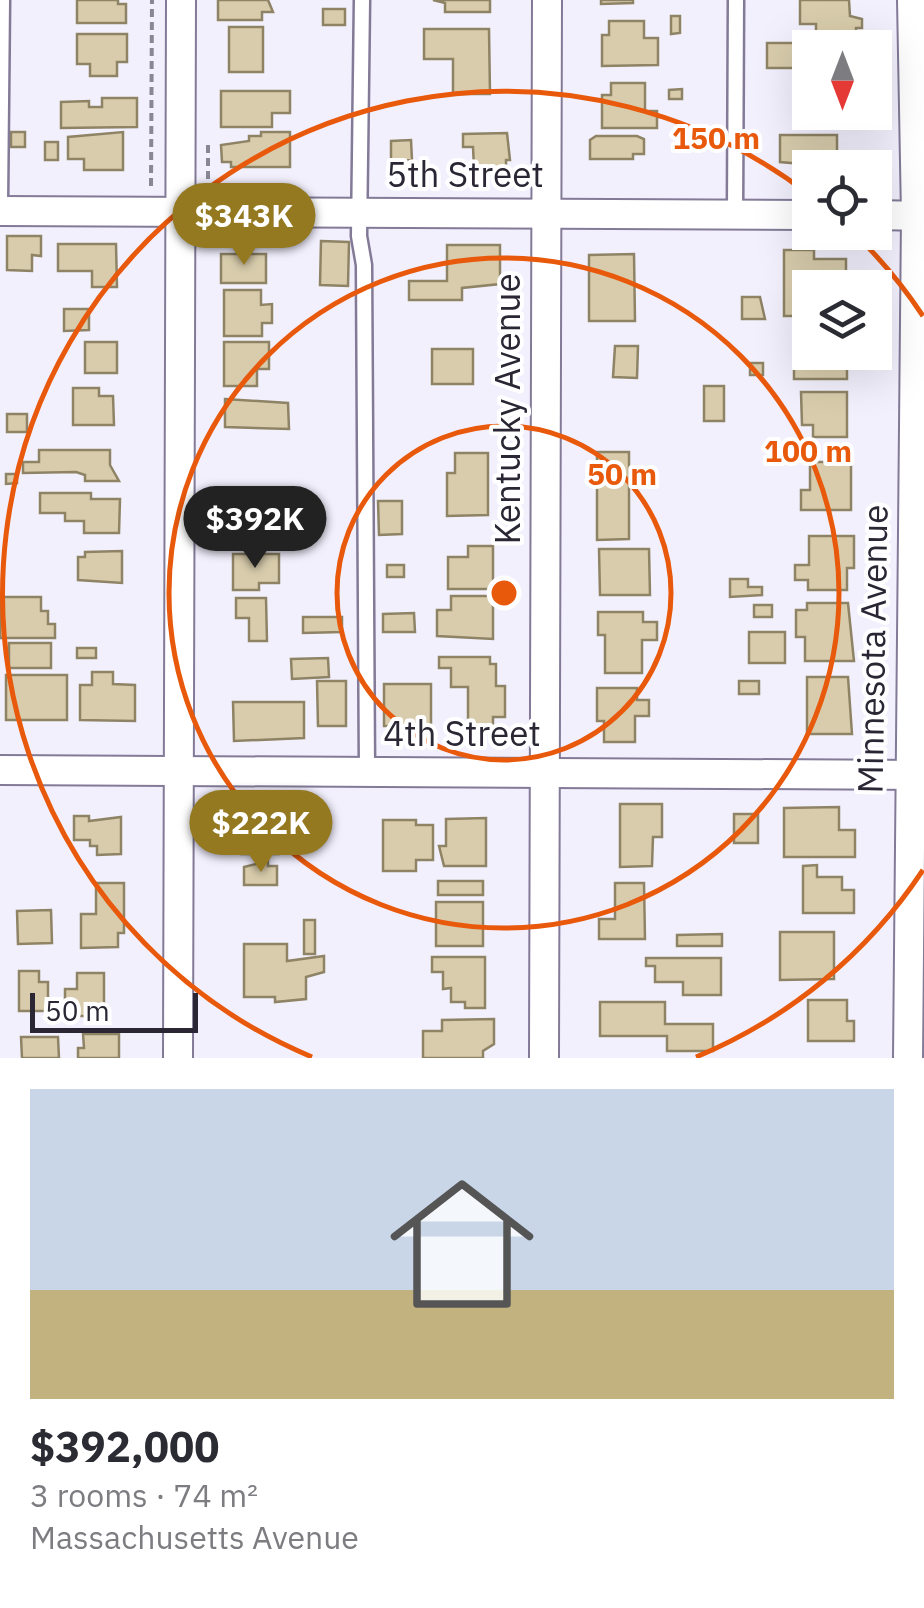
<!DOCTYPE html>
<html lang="en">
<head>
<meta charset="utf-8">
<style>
	body { margin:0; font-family:"IBM Plex Sans",sans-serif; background:#f7f7f7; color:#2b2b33; height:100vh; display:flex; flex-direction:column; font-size:38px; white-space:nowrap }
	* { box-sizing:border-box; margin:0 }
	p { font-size:32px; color:#7c7c81 }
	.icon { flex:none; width:55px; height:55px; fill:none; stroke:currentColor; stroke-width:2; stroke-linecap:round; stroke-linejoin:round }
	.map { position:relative; height:1058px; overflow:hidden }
	.sheet { display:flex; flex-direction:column; background:#fff; flex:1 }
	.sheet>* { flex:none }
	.needle { width:65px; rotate:180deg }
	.tools { position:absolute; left:792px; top:30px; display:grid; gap:20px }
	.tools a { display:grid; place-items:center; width:100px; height:100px; border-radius:0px; background:#fff; box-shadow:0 10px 40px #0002; font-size:50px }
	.scale { position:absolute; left:30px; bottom:25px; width:168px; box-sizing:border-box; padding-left:10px; border:5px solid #2a2633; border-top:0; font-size:28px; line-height:35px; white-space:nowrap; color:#2a2633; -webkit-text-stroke:8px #fff; paint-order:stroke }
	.price { position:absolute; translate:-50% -85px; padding:0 22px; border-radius:35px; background:#947920; color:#fff; font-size:32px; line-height:65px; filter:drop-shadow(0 2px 5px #0008) }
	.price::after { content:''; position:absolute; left:50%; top:60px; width:30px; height:22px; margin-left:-15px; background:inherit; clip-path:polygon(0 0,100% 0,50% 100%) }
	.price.on { background:#222; color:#fff }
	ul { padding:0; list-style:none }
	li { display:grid; align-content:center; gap:20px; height:530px; padding:0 30px }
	li span { display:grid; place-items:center; height:310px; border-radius:0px; color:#555 }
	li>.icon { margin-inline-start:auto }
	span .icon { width:180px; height:180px; fill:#fffc; stroke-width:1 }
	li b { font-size:42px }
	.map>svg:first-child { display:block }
	.building { fill:#d8ccac; stroke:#8e8365; stroke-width:2.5 }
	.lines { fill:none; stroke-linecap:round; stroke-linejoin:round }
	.service-casing { stroke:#827a97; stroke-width:19 }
	.minor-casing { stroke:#827a97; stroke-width:32 }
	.path { stroke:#8a8794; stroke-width:4; stroke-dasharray:8 5; stroke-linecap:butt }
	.service { stroke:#fff; stroke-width:14 }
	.minor { stroke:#fff; stroke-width:28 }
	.ring { fill:none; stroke:#e8590c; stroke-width:5 }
	.labels { text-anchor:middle; stroke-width:8; stroke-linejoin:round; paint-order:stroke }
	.street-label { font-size:35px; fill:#2a2633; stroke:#fff }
	.centre { fill:#e8590c; stroke:#fff; stroke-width:5 }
	.ring-label { font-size:30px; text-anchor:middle; font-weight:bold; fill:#e8590c; stroke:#fff; stroke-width:8; stroke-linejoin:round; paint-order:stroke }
</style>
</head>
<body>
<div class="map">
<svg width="924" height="1058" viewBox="0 0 924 1058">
	<rect width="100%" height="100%" fill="#f3f0fe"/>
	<g class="building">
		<polygon points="77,0 118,0 118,4 126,4 126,23 77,23"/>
		<polygon points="218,0 268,0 273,12 262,12 262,20 218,20"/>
		<polygon points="433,0 490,0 490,12 445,12 445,3"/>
		<polygon points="601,0 633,0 633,3 601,4"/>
		<polygon points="800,0 849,0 850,16 862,19 862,28 856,28 856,33 816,33 816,24 800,24"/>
		<rect x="323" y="9" width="22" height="16"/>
		<polygon points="671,16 680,16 680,33 671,34"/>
		<polygon points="609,21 644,21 644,38 658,38 658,65 602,66 602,35 609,35"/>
		<rect x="229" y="27" width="34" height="45"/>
		<polygon points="424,29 489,29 490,94 453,94 453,59 424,59"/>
		<polygon points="77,34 127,34 127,62 117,62 117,76 90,76 90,64 77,64"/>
		<polygon points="767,43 839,43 839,48 810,48 807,99 807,68 767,68"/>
		<polygon points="611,83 645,83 645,111 657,111 657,128 602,128 602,95 611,95"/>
		<polygon points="682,89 682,99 669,99 669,90"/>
		<polygon points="221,91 290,91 290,113 272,113 272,127 221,127"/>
		<polygon points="102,98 137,98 137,127 61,128 61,102 89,101 89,107 102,107"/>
		<rect x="11" y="132" width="14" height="15"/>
		<polygon points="123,132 123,170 84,170 84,159 68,159 68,137"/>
		<polygon points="261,132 290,132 290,167 231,167 231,162 222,162 221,145 249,141 249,136 261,136"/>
		<polygon points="507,133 510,160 506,160 506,168 474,168 473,147 463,147 463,134"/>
		<polygon points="780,135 837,135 837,167 780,162"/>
		<polygon points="596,136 637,136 644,139 644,154 633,154 633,159 590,159 590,140"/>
		<polygon points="411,140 412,160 391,161 391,141"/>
		<rect x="45" y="142" width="13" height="18"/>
		<polygon points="7,236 41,236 41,256 32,255 32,271 7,270"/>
		<polygon points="321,241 349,242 348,286 320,285"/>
		<polygon points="58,244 116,244 117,287 92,287 92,271 58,271"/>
		<polygon points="447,245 500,245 500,284 462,288 462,300 409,300 409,281 447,281"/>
		<polygon points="784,250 814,250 814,259 846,259 846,279 854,279 854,288 810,288 810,316 784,316"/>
		<rect x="221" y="254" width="45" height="29"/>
		<polygon points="634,254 635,321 589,321 589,255"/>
		<polygon points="224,290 261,290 261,305 272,304 272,323 262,323 262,336 224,336"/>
		<polygon points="742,297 760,297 765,319 742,319"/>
		<polygon points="64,309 89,309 89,330 64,331"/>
		<polygon points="802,332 810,332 810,352 847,352 847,379 794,379 794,350 802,350"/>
		<rect x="85" y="342" width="32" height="31"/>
		<polygon points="224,342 269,342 269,369 257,369 257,386 224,386"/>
		<polygon points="615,346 638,346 637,378 613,377"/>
		<rect x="432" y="349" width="41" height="35"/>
		<rect x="750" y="363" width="13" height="12"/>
		<rect x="704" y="386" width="20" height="35"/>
		<polygon points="73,388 99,388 99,396 113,396 114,425 73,425"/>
		<polygon points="801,392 847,392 847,437 813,437 813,425 802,425"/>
		<polygon points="225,399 288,403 289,429 225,427"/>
		<rect x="7" y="414" width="20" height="18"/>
		<polygon points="39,450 110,450 110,465 119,481 85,481 85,475 76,472 23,473 23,462 39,462"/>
		<polygon points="597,452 629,452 629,539 597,540"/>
		<polygon points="455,453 488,453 488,515 447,516 447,473 455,473"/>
		<polygon points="810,462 851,462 851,510 801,510 801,490 810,490"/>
		<polygon points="6,474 17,474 17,483 6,484"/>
		<polygon points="40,493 91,493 91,499 120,499 119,533 84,533 84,521 65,521 65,513 40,513"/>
		<polygon points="378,501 402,501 402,534 379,535"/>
		<rect x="228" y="504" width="47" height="26"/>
		<polygon points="809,536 854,536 854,568 847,568 847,590 808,590 808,580 795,580 795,565 809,565"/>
		<polygon points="468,546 493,546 493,589 448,589 448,557 468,557"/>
		<polygon points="599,549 649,549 650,595 600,595"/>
		<polygon points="122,551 122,583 78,580 78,557 85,557 85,552"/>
		<polygon points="233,554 279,554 279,583 259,583 259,590 233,590"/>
		<rect x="387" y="565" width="17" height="12"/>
		<polygon points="730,579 748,579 748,587 762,587 762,595 730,597"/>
		<polygon points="451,596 493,596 493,639 437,636 437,610 451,610"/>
		<polygon points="0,597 41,597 41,611 48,611 48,624 55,624 55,638 0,638"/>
		<polygon points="236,598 266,598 267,641 249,641 249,618 236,618"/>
		<polygon points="807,603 848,603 854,661 805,661 805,637 796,637 796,610 807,610"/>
		<rect x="754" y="605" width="18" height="12"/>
		<polygon points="598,612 643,612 643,622 657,622 657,640 642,640 642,673 605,673 605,635 598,635"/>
		<polygon points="414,613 415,632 383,632 383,614"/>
		<polygon points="303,617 342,617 342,632 303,633"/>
		<rect x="749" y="632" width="36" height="31"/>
		<rect x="9" y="643" width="42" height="25"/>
		<rect x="77" y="648" width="19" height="10"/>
		<polygon points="439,657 490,657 490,664 496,664 496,686 505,686 505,717 493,717 493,727 468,727 468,687 451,687 451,668 439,668"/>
		<polygon points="328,658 329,677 292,679 291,659"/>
		<polygon points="92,672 113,672 113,684 135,685 135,721 80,720 80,685 92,685"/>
		<rect x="6" y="675" width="61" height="45"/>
		<polygon points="807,677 848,677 852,734 807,734"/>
		<polygon points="317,681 346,681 346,726 318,726"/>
		<rect x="739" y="681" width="20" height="13"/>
		<rect x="384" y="684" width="47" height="42"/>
		<polygon points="597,688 637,688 637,700 649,700 649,716 635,716 635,742 604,742 604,721 597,721"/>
		<polygon points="233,702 304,702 304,738 234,741"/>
		<polygon points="620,804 662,804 662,837 653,837 652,866 620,867"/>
		<polygon points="839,807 839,830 855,830 855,857 784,857 784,808"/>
		<rect x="734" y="814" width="24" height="29"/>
		<polygon points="242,815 279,815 279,854 241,854 237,827 242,827"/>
		<polygon points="74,816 89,816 89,821 121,817 121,854 97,855 97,846 90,846 90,840 74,840"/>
		<polygon points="486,818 486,866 444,866 439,846 446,846 446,819"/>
		<polygon points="383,820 416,820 416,825 433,825 433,860 416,860 416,871 383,871"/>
		<polygon points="268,861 268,866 277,866 277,885 244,885 244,867"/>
		<polygon points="817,865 817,877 842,877 842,890 854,890 854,913 803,913 803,866"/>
		<rect x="438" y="881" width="45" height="14"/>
		<polygon points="96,883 124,883 124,933 118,933 118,947 81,948 81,914 96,914"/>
		<polygon points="615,883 644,883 645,939 599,939 599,919 615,919"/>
		<rect x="436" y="902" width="47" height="44"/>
		<polygon points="51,910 52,943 18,944 17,911"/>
		<rect x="304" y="920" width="11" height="34"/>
		<polygon points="780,932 834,932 834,979 780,980"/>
		<polygon points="722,934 722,946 677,946 677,935"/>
		<polygon points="244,944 287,944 287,961 324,956 324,972 306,977 306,999 275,1002 275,997 244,997"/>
		<polygon points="432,957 485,957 485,1008 465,1008 465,1002 451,1002 451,988 443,989 443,972 432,972"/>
		<polygon points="646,958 721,958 721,995 683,995 683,982 655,982 655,966 646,966"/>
		<polygon points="19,971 39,971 39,982 48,982 48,1011 19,1011"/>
		<polygon points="77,973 104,973 104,1016 74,1016 74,1000 65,1000 65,989 77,989"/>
		<polygon points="808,1000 847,1000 847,1021 854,1021 854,1041 808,1041"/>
		<polygon points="600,1002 665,1002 665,1024 713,1024 713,1051 667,1051 667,1036 600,1036"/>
		<polygon points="494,1019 494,1044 483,1051 483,1058 423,1058 423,1031 442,1031 442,1020"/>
		<polygon points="83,1034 119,1034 119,1058 78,1058 78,1048 84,1048"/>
		<polygon points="21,1037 58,1037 59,1058 22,1058"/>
	</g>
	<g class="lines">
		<defs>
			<g id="service">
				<polyline points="362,0 359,236 364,265 367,771"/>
				<polyline points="0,202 2,0"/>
				<polyline points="735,214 736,0"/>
			</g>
			<g id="minor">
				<polyline points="0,211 810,215"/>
				<polyline points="875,215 924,216"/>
				<polyline points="0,770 924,775"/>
				<polyline points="178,1058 181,0"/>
				<polyline points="544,1058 547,0"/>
				<polyline points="908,1058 916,216 912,0"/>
			</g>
		</defs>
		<use href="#service" class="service-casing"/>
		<use href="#minor" class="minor-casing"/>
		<g class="path">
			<polyline points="208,145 208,185"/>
			<polyline points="151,186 152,0"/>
		</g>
		<use href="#service" class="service"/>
		<use href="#minor" class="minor"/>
	</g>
	<g class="ring">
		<circle cx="504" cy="593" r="167"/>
		<circle cx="504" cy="593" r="335"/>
		<path d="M923 870A502 502 0 0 1 696 1057M312 1057A502 502 0 1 1 810 195M856 235A502 502 0 0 1 923 316"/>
	</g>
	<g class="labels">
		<g class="street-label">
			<text x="465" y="187">5th Street</text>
			<text transform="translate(508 409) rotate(-90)" y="12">Kentucky Avenue</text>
			<text transform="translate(873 649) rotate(-89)" y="12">Minnesota Avenue</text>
			<text x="462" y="746">4th Street</text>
		</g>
	</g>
	<circle cx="504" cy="593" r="15" class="centre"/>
	<g class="ring-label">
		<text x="716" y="149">150 m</text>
		<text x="808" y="462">100 m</text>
		<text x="622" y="485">50 m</text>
	</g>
</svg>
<div class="tools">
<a><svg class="needle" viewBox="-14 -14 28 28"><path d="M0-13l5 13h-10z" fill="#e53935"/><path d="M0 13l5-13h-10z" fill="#7c7c81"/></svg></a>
<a><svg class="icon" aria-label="locate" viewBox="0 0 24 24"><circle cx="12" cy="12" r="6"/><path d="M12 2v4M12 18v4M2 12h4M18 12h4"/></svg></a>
<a><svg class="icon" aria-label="layers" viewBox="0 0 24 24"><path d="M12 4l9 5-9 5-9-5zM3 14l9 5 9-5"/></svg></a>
</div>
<div class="scale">50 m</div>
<b class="price" style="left:244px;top:268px">$343K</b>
<b class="price on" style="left:255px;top:571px">$392K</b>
<b class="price" style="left:261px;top:875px">$222K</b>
</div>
<section class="sheet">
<ul>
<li><span style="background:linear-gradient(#c9d6e8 65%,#c2b280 0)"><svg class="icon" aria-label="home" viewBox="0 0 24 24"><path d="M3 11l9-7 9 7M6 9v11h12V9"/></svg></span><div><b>$392,000</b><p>3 rooms · 74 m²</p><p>Massachusetts Avenue</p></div></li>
</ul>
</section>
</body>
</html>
